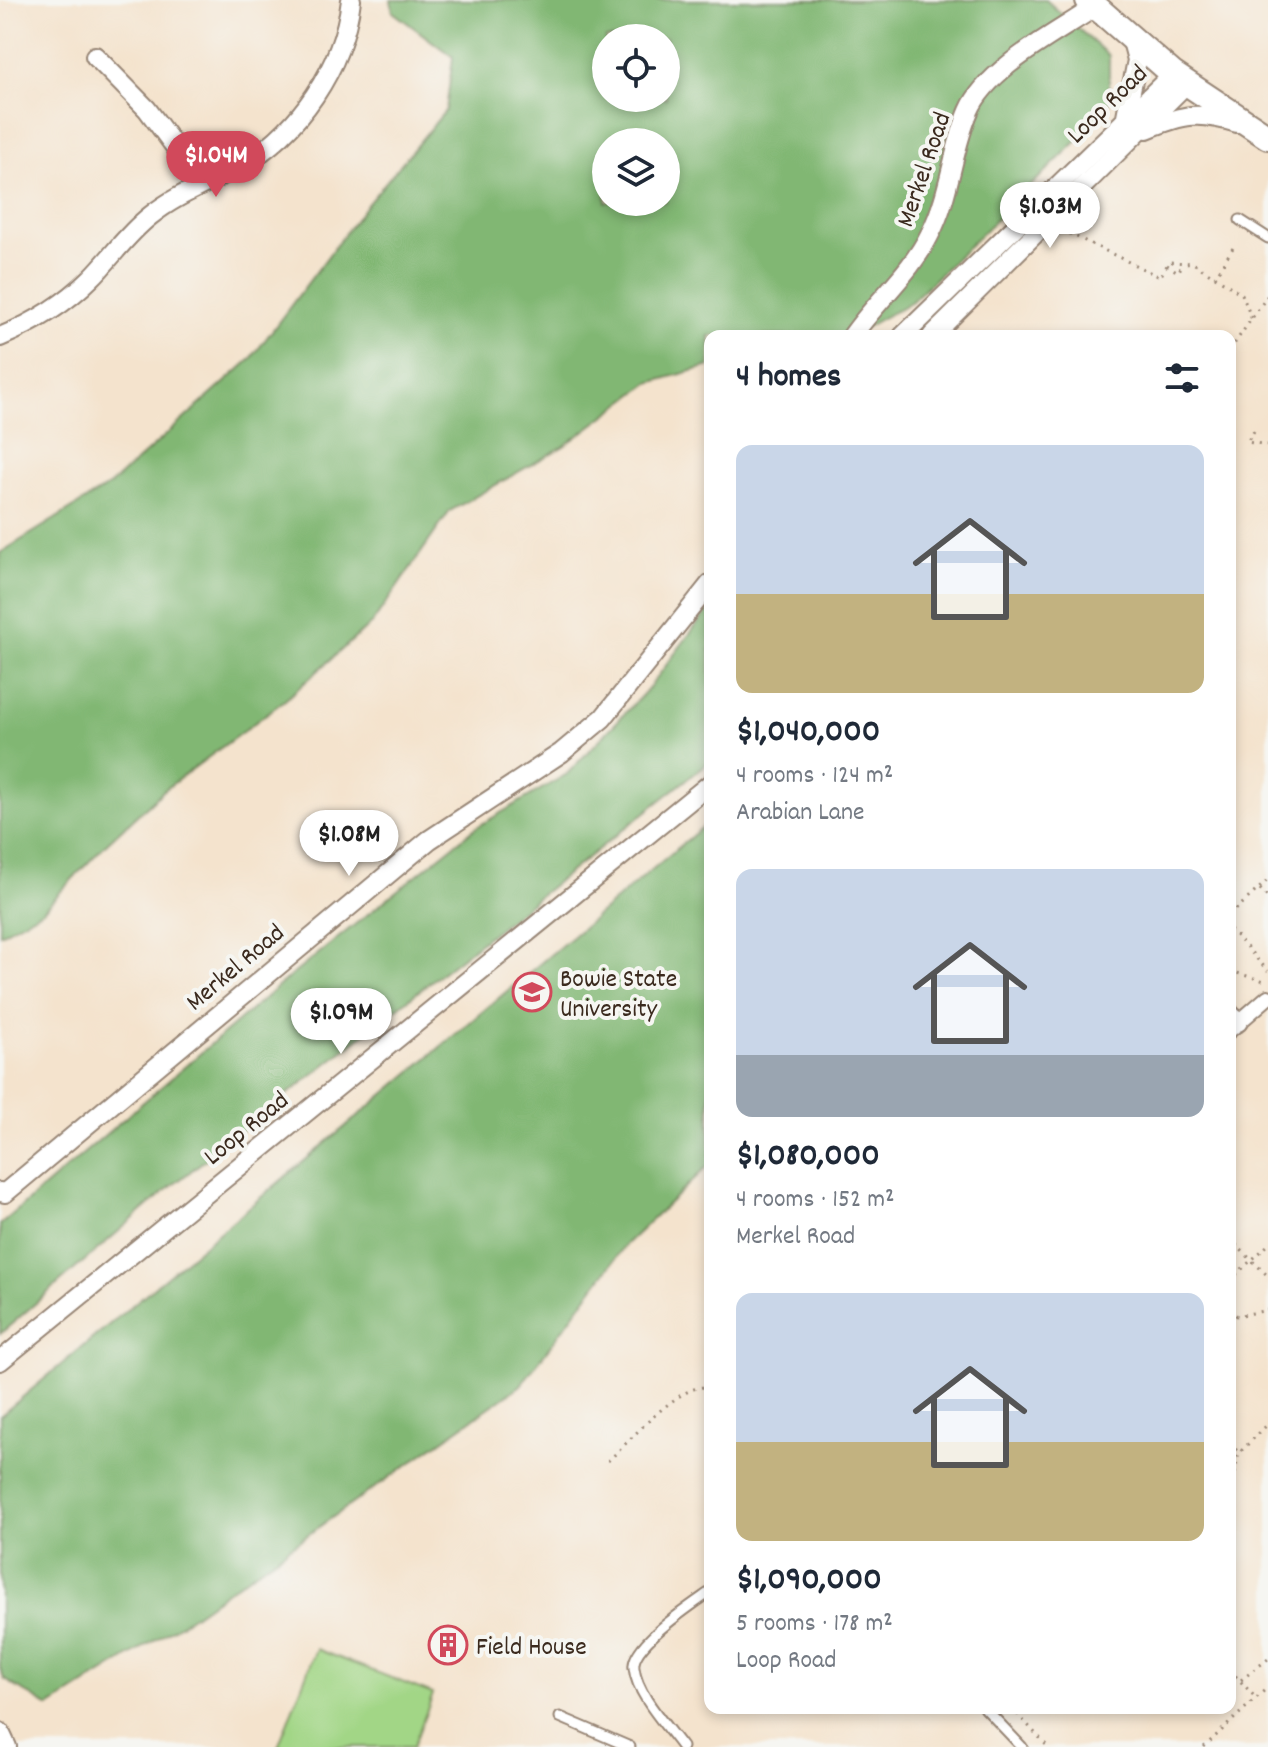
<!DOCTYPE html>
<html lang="en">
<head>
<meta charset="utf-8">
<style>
	body { margin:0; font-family:Dekko,sans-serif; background:#f6f6f7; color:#1f2937; height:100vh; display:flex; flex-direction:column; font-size:30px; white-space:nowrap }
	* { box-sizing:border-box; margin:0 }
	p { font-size:26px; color:#747a83 }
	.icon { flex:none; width:44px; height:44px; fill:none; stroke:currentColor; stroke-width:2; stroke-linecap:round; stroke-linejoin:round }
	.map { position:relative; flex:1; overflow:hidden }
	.side { position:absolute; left:704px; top:330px; width:532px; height:1384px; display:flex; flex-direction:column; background:#fff; border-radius:16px; box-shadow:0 4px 12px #0003 }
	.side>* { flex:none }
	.tools { position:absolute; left:592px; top:24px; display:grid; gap:16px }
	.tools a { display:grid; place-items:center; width:88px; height:88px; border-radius:50%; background:#fff; box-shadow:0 4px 12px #0003; font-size:40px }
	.price { position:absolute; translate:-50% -68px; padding:0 18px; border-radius:28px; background:#fff; color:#222; font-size:26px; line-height:52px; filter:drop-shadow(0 2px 4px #0008) }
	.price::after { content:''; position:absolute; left:50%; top:48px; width:24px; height:18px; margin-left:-12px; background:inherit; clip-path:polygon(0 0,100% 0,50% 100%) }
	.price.on { background:#d1495b; color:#fff }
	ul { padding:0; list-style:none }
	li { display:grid; align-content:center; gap:16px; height:424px; padding:0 32px }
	li span { display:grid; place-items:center; height:248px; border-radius:16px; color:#555 }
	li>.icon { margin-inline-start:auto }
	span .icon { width:144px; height:144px; fill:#fffc; stroke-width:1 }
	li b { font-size:34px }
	h2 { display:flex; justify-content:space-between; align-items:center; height:96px; padding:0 32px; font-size:34px }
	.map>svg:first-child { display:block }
	.green { fill:#a2d686; stroke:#6e8052; stroke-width:2 }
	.forest { fill:#81b773; stroke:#5e7048; stroke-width:2; fill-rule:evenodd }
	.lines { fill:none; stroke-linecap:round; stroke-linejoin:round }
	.service-casing { stroke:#988676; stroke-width:13 }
	.pedestrian-casing { stroke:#988676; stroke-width:18 }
	.minor-casing { stroke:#988676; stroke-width:22 }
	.tertiary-casing { stroke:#988676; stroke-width:28 }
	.path { stroke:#988676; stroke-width:3; stroke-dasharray:2 6; stroke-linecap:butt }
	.service { stroke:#fff; stroke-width:9 }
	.pedestrian { stroke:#fff; stroke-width:14 }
	.minor { stroke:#fff; stroke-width:18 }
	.tertiary { stroke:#fff; stroke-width:24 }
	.labels { text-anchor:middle; stroke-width:8; stroke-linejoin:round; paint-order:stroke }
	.street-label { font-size:26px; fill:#3b2a1e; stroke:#f6f6f2 }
	.poi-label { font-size:26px; fill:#3b2a1e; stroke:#f6f6f2; text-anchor:start }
</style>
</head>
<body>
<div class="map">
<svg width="1268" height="1747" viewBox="0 0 1268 1747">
	<rect width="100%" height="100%" fill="#f6f6f2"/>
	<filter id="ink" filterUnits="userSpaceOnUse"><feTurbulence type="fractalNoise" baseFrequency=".0125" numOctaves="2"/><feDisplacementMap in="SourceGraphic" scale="16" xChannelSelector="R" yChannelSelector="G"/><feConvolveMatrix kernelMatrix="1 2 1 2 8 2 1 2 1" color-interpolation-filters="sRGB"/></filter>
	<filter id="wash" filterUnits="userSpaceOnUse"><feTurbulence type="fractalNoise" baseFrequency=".006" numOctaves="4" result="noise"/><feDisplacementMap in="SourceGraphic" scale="32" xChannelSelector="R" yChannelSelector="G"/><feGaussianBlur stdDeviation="1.8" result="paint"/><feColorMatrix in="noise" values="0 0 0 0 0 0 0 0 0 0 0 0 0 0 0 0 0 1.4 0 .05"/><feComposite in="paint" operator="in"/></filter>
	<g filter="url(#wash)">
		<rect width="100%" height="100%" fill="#f4e3cd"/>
		<polygon class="green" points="316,1649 433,1694 413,1747 278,1747"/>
		<g class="forest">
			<path d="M391 0H1046L1109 56V110L911 302 850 336H710V366L649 383 564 446 450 511 373 622 285 700 163 791 105 845 43 910 0 934V553L110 485 250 360 364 208 446 110 453 57 393 12ZM606 38H666V98H606ZM606 142H666V202H606Z"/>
			<polygon points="710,607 710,761 163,1193 0,1334 0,1225 287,979 475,828 567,774 649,688"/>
			<polygon points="710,821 710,1164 626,1244 521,1385 182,1623 49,1707 4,1679 0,1668 0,1416"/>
		</g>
	</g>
	<g filter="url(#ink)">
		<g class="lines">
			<defs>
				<g id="service">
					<polyline points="1240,220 1268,238"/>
					<polyline points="985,1708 1022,1747"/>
					<polyline points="560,1717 630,1747"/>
					<path d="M682 1747C666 1725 637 1695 634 1668 630 1645 692 1605 710 1592"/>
				</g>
				<polyline id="pedestrian" points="1230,1030 1268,997"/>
				<g id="minor">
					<polyline points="95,56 147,109 201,182"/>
					<polyline points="1125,121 1137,60 1132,41"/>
					<path d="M1147 129C1184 114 1199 111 1237 123"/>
					<path d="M852 336C877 300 911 273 930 234 950 196 952 150 969 111 987 68 1057 33 1095 7"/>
					<polyline points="903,336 1173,74"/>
					<polyline points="932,336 1186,84"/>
					<path d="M0 337C34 323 65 304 91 278 111 258 127 234 150 216 177 194 209 183 240 166 299 132 343 68 351 0"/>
					<polyline points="1230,1014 1238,1022"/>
					<polyline points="0,1192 5,1193 429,840 561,753 603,718 710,584"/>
					<polyline points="0,1361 710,784"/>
					<polyline points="0,1732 7,1747"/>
				</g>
				<polyline id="tertiary" points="1088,0 1173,74 1268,137"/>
			</defs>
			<use href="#service" class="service-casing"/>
			<use href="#pedestrian" class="pedestrian-casing"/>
			<use href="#minor" class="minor-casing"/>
			<use href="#tertiary" class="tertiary-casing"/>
			<g class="path">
				<polyline points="1062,230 1160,277 1169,262 1193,263 1242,294 1252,320"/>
				<polyline points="1167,265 1178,272 1184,263"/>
				<polyline points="1215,277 1236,243"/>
				<polyline points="1230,350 1268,295"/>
				<polyline points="1254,431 1247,442 1268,445"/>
				<polyline points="1260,889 1268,898"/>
				<polyline points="1230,915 1268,880"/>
				<polyline points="1230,929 1268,971"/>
				<polyline points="1230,971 1268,982"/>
				<polyline points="1230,975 1234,999"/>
				<polyline points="1230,1239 1268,1276"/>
				<polyline points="1230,1280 1268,1245"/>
				<polyline points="1230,1309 1237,1316 1268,1310"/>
				<polyline points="1230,1443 1239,1453 1230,1499"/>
				<path d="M608 1461C630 1441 682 1379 710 1388"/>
				<polyline points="1230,1462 1268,1424"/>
				<polyline points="1230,1670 1256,1698"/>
				<polyline points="1241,1680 1268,1659"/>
				<polyline points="1012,1708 1048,1747"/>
				<polyline points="1204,1747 1268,1687"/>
			</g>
			<use href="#service" class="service"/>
			<use href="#pedestrian" class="pedestrian"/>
			<use href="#minor" class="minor"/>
			<use href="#tertiary" class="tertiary"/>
		</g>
	</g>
	<defs>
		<symbol id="university-ring" viewBox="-11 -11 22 22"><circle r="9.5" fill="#f6f6f2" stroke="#d1495b" stroke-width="1.5"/><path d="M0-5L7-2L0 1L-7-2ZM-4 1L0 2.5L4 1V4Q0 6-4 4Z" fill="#d1495b"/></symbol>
		<symbol id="building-ring" viewBox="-11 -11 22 22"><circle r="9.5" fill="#f6f6f2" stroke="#d1495b" stroke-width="1.5"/><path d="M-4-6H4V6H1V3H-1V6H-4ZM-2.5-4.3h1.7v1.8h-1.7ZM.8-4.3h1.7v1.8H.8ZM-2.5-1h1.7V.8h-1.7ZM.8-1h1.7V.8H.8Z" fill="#d1495b"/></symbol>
	</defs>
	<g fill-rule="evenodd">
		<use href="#university-ring" x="510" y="970" width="44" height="44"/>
		<use href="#building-ring" x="426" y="1623" width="44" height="44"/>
	</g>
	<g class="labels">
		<g class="street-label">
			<text transform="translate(1106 103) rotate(-44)" y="9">Loop Road</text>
			<text transform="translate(922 169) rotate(-71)" y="9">Merkel Road</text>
			<text transform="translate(234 966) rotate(-40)" y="9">Merkel Road</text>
			<text transform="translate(245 1127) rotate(-39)" y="9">Loop Road</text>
		</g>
		<g class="poi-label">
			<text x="560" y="986">Bowie State<tspan x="560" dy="30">University</tspan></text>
			<text x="476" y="1654">Field House</text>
		</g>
	</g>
</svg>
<div class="tools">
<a><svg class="icon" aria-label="locate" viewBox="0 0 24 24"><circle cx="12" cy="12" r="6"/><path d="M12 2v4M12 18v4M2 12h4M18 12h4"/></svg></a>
<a><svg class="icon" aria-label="layers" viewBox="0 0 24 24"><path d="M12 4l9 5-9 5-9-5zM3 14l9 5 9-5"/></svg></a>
</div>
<b class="price on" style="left:216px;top:199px">$1.04M</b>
<b class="price" style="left:1050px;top:250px">$1.03M</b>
<b class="price" style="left:349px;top:878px">$1.08M</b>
<b class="price" style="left:341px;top:1056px">$1.09M</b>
<section class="side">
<h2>4 homes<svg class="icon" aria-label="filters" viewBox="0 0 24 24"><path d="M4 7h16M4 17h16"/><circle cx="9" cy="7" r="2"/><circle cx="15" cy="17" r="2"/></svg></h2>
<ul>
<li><span style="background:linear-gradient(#c9d6e8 60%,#c2b280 0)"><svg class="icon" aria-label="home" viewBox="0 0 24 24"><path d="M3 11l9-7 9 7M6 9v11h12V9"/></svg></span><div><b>$1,040,000</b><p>4 rooms · 124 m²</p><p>Arabian Lane</p></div></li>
<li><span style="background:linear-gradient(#c9d6e8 75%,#9aa5b1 0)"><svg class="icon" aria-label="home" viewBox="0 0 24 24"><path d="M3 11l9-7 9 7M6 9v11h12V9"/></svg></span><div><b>$1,080,000</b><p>4 rooms · 152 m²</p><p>Merkel Road</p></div></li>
<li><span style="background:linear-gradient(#c9d6e8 60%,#c2b280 0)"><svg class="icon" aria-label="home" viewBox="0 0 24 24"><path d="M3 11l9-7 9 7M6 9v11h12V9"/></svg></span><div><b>$1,090,000</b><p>5 rooms · 178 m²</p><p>Loop Road</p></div></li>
</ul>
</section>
</div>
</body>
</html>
